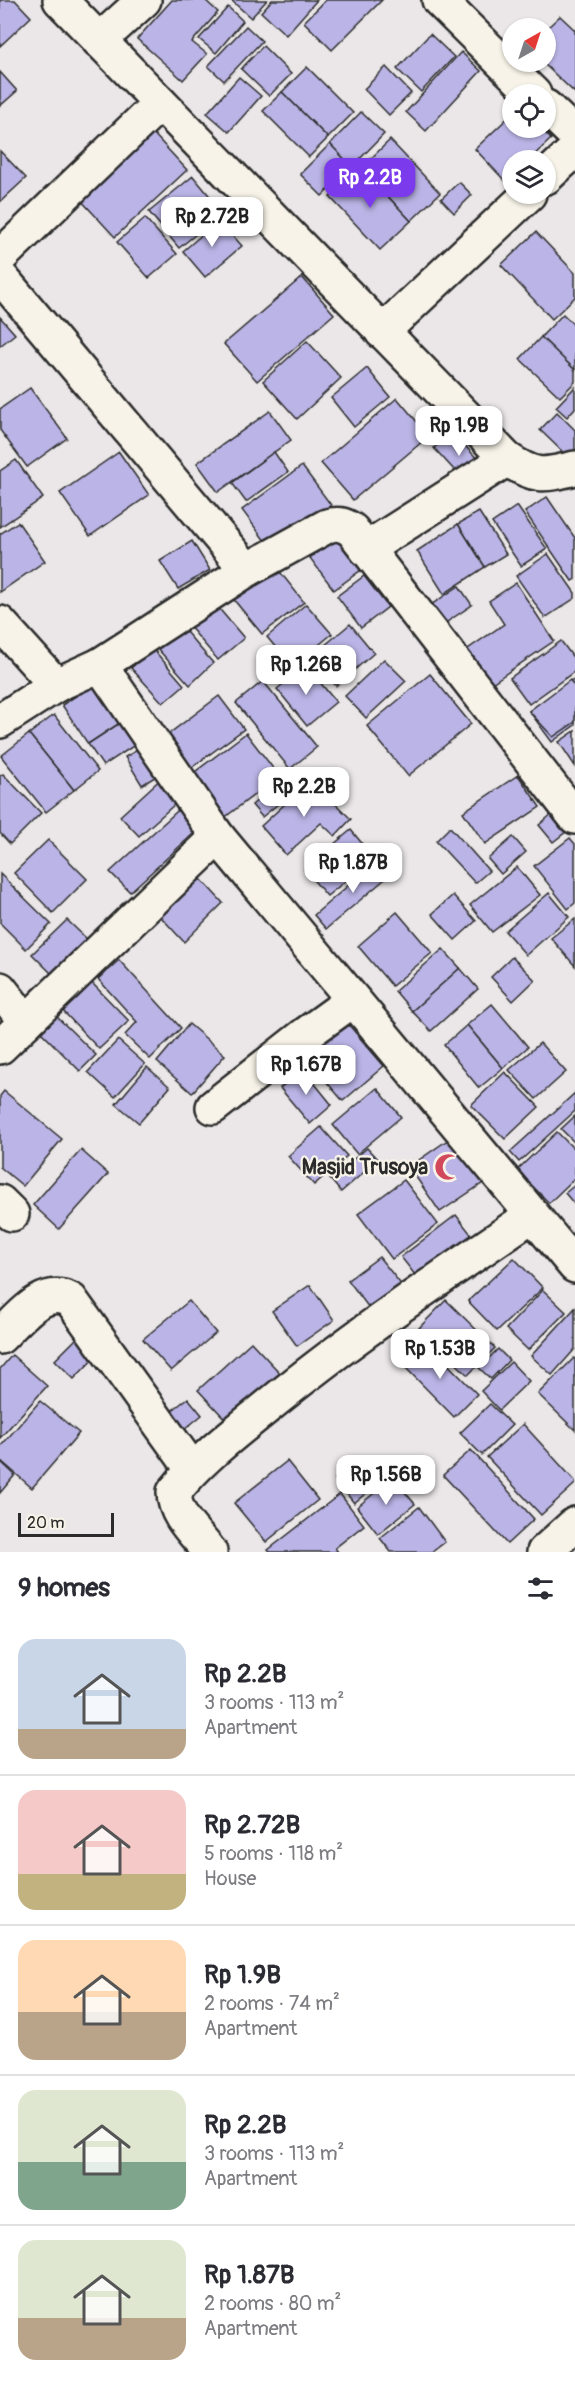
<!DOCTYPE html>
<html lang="en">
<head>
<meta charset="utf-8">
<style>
	body { margin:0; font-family:Pangolin,sans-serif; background:#f7f7f7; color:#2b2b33; height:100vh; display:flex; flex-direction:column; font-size:22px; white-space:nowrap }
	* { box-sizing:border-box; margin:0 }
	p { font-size:20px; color:#7c7c81 }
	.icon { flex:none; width:33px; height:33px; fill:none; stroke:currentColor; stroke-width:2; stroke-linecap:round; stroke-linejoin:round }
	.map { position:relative; height:1552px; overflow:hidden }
	.panel { display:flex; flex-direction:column; background:#fff; flex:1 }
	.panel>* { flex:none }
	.needle { width:39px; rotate:39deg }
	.tools { position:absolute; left:502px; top:18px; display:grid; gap:12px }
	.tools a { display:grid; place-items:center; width:54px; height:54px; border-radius:50%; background:#fff; box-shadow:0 2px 4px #0004; font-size:30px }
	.scale { position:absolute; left:18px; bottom:15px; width:96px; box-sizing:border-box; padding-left:6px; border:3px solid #2b2b2b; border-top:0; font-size:16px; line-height:21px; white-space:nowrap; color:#2b2b2b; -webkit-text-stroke:4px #f7f3e8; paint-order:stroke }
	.price { position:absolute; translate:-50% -51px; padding:0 14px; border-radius:12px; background:#fff; color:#222; font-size:20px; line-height:39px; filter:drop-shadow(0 2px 3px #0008) }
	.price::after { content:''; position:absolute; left:50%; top:36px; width:18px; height:14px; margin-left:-9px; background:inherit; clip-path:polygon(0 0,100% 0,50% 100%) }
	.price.on { background:#7c3aed; color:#fff }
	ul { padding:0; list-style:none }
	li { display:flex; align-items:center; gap:18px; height:150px; padding:0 18px }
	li+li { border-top:2px solid #e1e1e2 }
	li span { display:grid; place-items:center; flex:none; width:168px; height:120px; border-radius:18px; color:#555 }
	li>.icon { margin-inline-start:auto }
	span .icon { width:72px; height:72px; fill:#fffc; stroke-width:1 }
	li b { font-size:26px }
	h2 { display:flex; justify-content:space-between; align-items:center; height:72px; padding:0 18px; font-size:26px }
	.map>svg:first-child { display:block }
	.building { fill:#bbb5e7; stroke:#2b2b2b; stroke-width:1.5 }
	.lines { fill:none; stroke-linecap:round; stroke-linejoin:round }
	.minor-casing { stroke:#2b2b2b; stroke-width:38 }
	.minor { stroke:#f7f3e8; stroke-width:33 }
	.labels { text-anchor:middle; stroke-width:4.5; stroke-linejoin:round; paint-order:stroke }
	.poi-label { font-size:21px; font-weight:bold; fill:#2b2b2b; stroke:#f7f3e8; text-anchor:end }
</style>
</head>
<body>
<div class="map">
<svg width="575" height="1552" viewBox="0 0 575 1552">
	<rect width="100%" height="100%" fill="#ebe7e8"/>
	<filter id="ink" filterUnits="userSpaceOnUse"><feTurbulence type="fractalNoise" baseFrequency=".0167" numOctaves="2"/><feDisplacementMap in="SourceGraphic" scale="12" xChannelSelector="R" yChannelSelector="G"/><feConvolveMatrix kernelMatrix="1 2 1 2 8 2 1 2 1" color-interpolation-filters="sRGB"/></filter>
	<g filter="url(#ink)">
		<g class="building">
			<polygon points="0,0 15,0 31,17 0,46"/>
			<polygon points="172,0 205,0 218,12 192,42 207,54 183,80 137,39"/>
			<polygon points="231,0 267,0 251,18"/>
			<polygon points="272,0 317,0 286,35 261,12"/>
			<polygon points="326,0 382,0 332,50 304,22"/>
			<polygon points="228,7 243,21 216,53 199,39"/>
			<polygon points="560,16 575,30 575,93 542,62 546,62 546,29"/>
			<polygon points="246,26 262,41 224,81 208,66"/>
			<polygon points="430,34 454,57 421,92 397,69"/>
			<polygon points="263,46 291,74 269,96 241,69"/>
			<polygon points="461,52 481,71 426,131 406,112"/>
			<polygon points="307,67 353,113 328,138 282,92"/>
			<polygon points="386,67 411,93 389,115 364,89"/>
			<polygon points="0,72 17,91 0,106"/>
			<polygon points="239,77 261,96 229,132 207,113"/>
			<polygon points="282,92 328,138 309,157 263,111"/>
			<polygon points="361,112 384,134 352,167 330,144"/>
			<polygon points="513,113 513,128 540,128 551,139 529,160 513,160 513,176 506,182 475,149"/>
			<polygon points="151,131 187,170 115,237 78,197"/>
			<polygon points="390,140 440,193 411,221 361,168"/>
			<polygon points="330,144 352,167 322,196 300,174"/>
			<polygon points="0,151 26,178 0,202"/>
			<polygon points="361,168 411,221 380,250 330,197"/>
			<polygon points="193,176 223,212 179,248 149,212"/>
			<polygon points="459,182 472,195 454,213 441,199"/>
			<polygon points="145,218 177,254 149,278 117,242"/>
			<polygon points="219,220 242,246 205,277 183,251"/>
			<polygon points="536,232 575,273 575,297 552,319 501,265"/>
			<polygon points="302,277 334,314 257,381 224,344"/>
			<polygon points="563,314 575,326 575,370 541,337"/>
			<polygon points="0,317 15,334 0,346"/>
			<polygon points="541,337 575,370 575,382 560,397 520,359"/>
			<polygon points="307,341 341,378 297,419 263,381"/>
			<polygon points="367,368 390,397 354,427 331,398"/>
			<polygon points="575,387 575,408 567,417 556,407"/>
			<polygon points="30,388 67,438 27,467 0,430 0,409"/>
			<polygon points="397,398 429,436 353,500 321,463"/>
			<polygon points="270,411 291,440 218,492 197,463"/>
			<polygon points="557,412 575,430 575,449 567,456 540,430"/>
			<polygon points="452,432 484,466 466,483 434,448"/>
			<polygon points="119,452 149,495 90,536 60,493"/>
			<polygon points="274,452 288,472 246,502 232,483"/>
			<polygon points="16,460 43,498 0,527 0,471"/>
			<polygon points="302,466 331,505 271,549 242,510"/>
			<polygon points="547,497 575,538 575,580 572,581 525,512"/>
			<polygon points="517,506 547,549 521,566 492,523"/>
			<polygon points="479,512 506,554 485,567 458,524"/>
			<polygon points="18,522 45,561 0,592 0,534"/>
			<polygon points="458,524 485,567 444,594 417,551"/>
			<polygon points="336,538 361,570 334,590 310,558"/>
			<polygon points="192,541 210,570 178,589 160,561"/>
			<polygon points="548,554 575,593 575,598 545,618 516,576"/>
			<polygon points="276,567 304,602 262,634 234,600"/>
			<polygon points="364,576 388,607 361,628 337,596"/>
			<polygon points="516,583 554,641 489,685 465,651 504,624 489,601"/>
			<polygon points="459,586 472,605 441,626 428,607"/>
			<polygon points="210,598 244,638 218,660 184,620"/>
			<polygon points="306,604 332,634 292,667 267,637"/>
			<polygon points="350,624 374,653 336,686 311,657"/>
			<polygon points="180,625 213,663 190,685 156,647"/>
			<polygon points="561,641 575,660 575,671 529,704 510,678"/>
			<polygon points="153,649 184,685 163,703 131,668"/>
			<polygon points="384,659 406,681 366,718 345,696"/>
			<polygon points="306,665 336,702 307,726 277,689"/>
			<polygon points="430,674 471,724 408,776 367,726"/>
			<polygon points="575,678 575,725 552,742 529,711"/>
			<polygon points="100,680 126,719 88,744 62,705"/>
			<polygon points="570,680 575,687 575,722 553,737 529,711"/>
			<polygon points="263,681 317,747 290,769 236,703"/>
			<polygon points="219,696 244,729 191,768 166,736"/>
			<polygon points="54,715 98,771 74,790 29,734"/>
			<polygon points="126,719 141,741 103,766 88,744"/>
			<polygon points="575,731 575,766 559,742"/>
			<polygon points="246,733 279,776 220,821 187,778"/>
			<polygon points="29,734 74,790 46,812 1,756"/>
			<polygon points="146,745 163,772 142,785 125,757"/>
			<polygon points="3,774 41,813 10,844 0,833 0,776"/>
			<polygon points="165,775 184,796 139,836 120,816"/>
			<polygon points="287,775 298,788 262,817 252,805"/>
			<polygon points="518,775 540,807 485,844 463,812"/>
			<polygon points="311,780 351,819 335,836 321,823 286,855 261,826"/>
			<polygon points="186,803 205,823 130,892 110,872"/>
			<polygon points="553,813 567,831 553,842 539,825"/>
			<polygon points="450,827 489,871 475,883 436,841"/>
			<polygon points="351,830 374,858 327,896 304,869"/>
			<polygon points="513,837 526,852 501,874 488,859"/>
			<polygon points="570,838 575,844 575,903 568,909 534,866"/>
			<polygon points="48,840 87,879 53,913 14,873"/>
			<polygon points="379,859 391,874 326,929 314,915"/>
			<polygon points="517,867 540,895 492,932 470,905"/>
			<polygon points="0,874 51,924 26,949 0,923"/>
			<polygon points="199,877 223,903 184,942 161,917"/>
			<polygon points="549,893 569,917 526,955 505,931"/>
			<polygon points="453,895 476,921 455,940 432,914"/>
			<polygon points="397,912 432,953 392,986 358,946"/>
			<polygon points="575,919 575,966 551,938"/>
			<polygon points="67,920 88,940 53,975 32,954"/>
			<polygon points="443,949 460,968 412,1011 395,991"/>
			<polygon points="512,957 535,980 513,1001 491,977"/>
			<polygon points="119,960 181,1028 150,1059 125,1035 137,1022 98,979"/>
			<polygon points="460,968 478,989 431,1031 412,1011"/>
			<polygon points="92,983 129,1021 99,1049 63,1011"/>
			<polygon points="492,1004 528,1047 503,1068 467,1025"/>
			<polygon points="55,1015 96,1055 80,1071 40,1031"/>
			<polygon points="342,1017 384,1066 343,1101 301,1052"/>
			<polygon points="189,1024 225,1055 192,1093 157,1062"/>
			<polygon points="467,1025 503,1068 479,1088 444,1045"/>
			<polygon points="118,1040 145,1064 115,1097 88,1072"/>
			<polygon points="540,1043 566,1072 536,1099 509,1070"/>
			<polygon points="147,1067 170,1087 139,1123 116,1104"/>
			<polygon points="303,1069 332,1105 310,1124 280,1088"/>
			<polygon points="505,1072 539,1107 505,1139 471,1105"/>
			<polygon points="377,1088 401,1117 357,1154 333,1125"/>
			<polygon points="4,1091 62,1139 23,1186 0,1167 0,1096"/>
			<polygon points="575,1093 575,1111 519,1162 510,1152"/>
			<polygon points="575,1116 575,1143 561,1129"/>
			<polygon points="321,1127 347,1156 314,1185 288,1156"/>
			<polygon points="557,1132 575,1150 575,1178 549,1203 517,1170"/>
			<polygon points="452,1137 483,1183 440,1212 409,1167"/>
			<polygon points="367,1148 378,1160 341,1192 330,1179"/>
			<polygon points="81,1150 108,1174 59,1229 33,1205"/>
			<polygon points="404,1180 438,1224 392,1259 358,1214"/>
			<polygon points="575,1185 575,1205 565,1193"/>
			<polygon points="456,1215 474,1238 419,1280 401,1257"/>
			<polygon points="379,1257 404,1288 372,1312 348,1280"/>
			<polygon points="514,1258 543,1288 497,1331 468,1301"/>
			<polygon points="310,1285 334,1320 297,1346 272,1311"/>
			<polygon points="543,1290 566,1312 528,1350 506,1329"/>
			<polygon points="446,1300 495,1348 468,1375 419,1328"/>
			<polygon points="189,1301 216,1333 171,1371 143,1339"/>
			<polygon points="575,1308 575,1349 552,1375 531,1356"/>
			<polygon points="80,1335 99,1353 74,1379 55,1360"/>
			<polygon points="251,1342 280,1373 227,1421 198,1390"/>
			<polygon points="427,1343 477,1394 454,1417 404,1366"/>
			<polygon points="498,1349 509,1360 491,1379 479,1368"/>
			<polygon points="12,1355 47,1386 0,1438 0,1369"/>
			<polygon points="574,1358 575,1359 575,1430 538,1394"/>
			<polygon points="511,1362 529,1381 499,1410 481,1391"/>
			<polygon points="188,1398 202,1415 185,1429 170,1412"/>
			<polygon points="40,1401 79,1433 32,1488 0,1460 0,1447"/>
			<polygon points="490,1404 512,1425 482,1455 460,1433"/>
			<polygon points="523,1424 575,1481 575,1484 541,1515 487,1457"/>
			<polygon points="471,1450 534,1519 507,1544 443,1475"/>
			<polygon points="0,1461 15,1475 0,1493"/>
			<polygon points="287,1461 318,1500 266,1542 234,1503"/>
			<polygon points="356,1461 375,1486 354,1503 335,1479"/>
			<polygon points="393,1478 415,1504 378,1534 357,1507"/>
			<polygon points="340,1494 364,1525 335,1548 338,1552 270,1552 268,1550"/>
			<polygon points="419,1507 445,1542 432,1552 391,1552 380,1538"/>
		</g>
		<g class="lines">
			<defs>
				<g id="minor">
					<path d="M60 0 507 459C535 478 543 476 575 468"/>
					<polyline points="439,0 534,94"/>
					<polyline points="99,41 144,0"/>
					<polyline points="546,107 575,135"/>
					<polyline points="546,177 575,150"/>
					<polyline points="0,257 160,103"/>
					<polyline points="0,276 247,570"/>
					<polyline points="382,332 529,194"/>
					<polyline points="366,549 507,459"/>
					<polyline points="0,623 56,685"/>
					<polyline points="100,665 218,837 575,1266"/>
					<path d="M0 721 56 685 100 665 247 570 327 526C337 523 343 524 352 530L575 817"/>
					<polyline points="0,989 26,1022"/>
					<polyline points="0,1047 218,837"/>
					<polyline points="213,1107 306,1034 353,1000"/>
					<polyline points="0,1202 12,1214"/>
					<path d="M0 1337C19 1319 43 1285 71 1300L192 1469"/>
					<path d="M210 1552C196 1534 174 1516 174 1492 201 1458 235 1433 268 1406 352 1337 442 1277 531 1216"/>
					<polyline points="544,1552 575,1524"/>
				</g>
			</defs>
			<use href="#minor" class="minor-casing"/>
			<use href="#minor" class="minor"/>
		</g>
	</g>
	<defs>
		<symbol id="mosque-bare" viewBox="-9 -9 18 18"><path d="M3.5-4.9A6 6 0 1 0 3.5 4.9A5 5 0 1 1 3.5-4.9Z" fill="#d1495b" stroke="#f7f3e8" stroke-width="2.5" paint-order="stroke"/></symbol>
	</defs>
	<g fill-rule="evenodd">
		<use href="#mosque-bare" x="429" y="1148" width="38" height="38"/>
	</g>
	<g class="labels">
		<g class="poi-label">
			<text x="428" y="1174">Masjid Trusoya</text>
		</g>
	</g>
</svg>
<div class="tools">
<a><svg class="needle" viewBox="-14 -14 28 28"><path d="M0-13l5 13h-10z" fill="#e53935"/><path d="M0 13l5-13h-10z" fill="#7c7c81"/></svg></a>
<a><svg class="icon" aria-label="locate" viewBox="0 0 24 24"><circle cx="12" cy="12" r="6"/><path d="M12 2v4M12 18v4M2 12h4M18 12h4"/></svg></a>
<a><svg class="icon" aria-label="layers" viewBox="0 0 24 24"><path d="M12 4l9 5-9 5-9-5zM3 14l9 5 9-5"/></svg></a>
</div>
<div class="scale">20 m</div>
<b class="price on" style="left:370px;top:209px">Rp 2.2B</b>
<b class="price" style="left:212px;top:248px">Rp 2.72B</b>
<b class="price" style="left:459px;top:457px">Rp 1.9B</b>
<b class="price" style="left:306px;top:696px">Rp 1.26B</b>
<b class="price" style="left:304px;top:818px">Rp 2.2B</b>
<b class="price" style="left:353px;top:894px">Rp 1.87B</b>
<b class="price" style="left:306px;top:1096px">Rp 1.67B</b>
<b class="price" style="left:440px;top:1380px">Rp 1.53B</b>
<b class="price" style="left:386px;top:1506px">Rp 1.56B</b>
</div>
<section class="panel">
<h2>9 homes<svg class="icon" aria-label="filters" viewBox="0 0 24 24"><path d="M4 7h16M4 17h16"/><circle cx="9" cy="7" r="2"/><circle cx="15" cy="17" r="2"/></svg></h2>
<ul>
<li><span style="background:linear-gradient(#c9d6e8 75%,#b9a48a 0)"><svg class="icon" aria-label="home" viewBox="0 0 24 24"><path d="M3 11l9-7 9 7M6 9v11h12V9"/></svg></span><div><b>Rp 2.2B</b><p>3 rooms · 113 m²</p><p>Apartment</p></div></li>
<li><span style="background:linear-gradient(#f6c9c9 70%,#c2b280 0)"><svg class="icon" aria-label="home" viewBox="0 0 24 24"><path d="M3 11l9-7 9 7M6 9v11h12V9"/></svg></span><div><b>Rp 2.72B</b><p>5 rooms · 118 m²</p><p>House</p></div></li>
<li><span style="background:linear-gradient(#ffd9b3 60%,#b9a48a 0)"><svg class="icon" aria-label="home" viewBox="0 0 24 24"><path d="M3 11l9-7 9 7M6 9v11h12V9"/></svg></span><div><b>Rp 1.9B</b><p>2 rooms · 74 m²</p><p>Apartment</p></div></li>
<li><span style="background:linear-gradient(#dfe7d0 60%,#7fa58c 0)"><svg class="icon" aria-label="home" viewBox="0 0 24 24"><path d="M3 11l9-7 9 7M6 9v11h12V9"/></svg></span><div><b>Rp 2.2B</b><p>3 rooms · 113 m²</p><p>Apartment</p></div></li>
<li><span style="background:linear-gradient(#dfe7d0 65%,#b9a48a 0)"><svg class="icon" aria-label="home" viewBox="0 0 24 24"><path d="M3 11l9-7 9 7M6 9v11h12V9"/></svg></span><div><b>Rp 1.87B</b><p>2 rooms · 80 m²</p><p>Apartment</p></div></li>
</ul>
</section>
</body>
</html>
